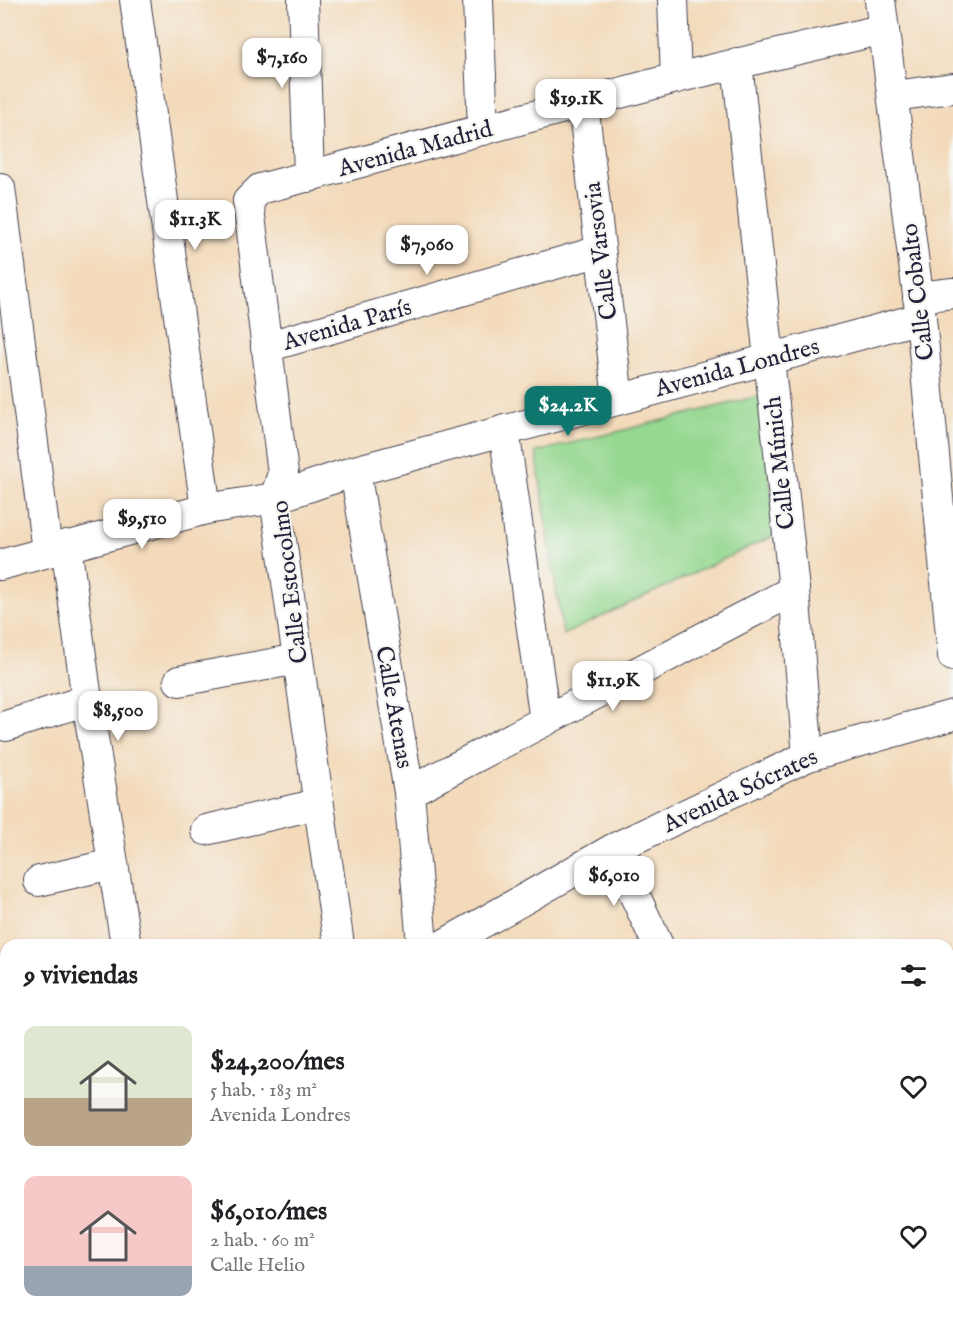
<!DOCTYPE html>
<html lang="es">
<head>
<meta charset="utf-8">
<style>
	body { margin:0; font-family:"IM FELL English",serif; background:#f6f6f6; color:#202124; height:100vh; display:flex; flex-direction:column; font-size:22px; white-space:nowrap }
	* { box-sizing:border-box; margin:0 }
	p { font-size:20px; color:#757577 }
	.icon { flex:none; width:33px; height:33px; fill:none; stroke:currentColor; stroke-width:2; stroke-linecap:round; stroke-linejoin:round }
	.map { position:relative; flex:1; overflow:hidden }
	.panel { position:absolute; left:0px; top:939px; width:954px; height:386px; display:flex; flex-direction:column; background:#fff; border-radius:18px 18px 0 0; box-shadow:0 2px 4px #0004 }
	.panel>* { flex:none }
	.price { position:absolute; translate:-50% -51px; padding:0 14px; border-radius:12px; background:#fff; color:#222; font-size:20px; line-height:39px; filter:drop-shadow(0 2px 3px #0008) }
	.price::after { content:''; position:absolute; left:50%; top:36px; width:18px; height:14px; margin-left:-9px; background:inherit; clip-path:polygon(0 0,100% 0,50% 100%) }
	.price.on { background:#0f766e; color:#fff }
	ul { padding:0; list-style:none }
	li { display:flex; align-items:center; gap:18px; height:150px; padding:0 24px }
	li span { display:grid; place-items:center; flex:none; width:168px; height:120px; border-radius:12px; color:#555 }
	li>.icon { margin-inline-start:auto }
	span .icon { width:72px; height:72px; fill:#fffc; stroke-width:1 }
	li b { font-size:26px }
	h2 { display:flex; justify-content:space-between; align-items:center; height:72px; padding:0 24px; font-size:26px }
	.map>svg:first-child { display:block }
	.green { fill:#95d890; stroke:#5c7d66; stroke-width:1.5 }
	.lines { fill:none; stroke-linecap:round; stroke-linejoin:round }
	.minor-casing { stroke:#413e4e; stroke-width:32 }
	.path { stroke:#413e4e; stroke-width:4; stroke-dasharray:1.5 4.5; stroke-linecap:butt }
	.minor { stroke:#fff; stroke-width:30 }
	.labels { text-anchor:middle; stroke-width:4.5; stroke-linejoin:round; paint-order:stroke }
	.street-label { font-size:24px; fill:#22223b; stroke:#f6f6f2 }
</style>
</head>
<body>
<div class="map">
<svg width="953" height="1324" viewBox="0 0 953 1324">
	<rect width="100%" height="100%" fill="#f6f6f2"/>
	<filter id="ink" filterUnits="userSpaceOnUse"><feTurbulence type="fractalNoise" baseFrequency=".0167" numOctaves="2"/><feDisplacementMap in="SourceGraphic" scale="12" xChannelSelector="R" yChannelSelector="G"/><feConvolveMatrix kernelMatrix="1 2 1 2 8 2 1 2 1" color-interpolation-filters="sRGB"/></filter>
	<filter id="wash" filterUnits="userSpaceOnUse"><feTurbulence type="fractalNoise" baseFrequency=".008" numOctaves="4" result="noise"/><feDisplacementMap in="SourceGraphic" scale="24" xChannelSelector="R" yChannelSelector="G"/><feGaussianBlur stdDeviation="1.35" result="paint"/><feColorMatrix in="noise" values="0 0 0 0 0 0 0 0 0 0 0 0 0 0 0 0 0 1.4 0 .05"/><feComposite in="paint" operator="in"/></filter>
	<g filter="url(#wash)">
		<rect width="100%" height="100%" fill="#f3daba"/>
		<polygon class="green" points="759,396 777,534 563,635 536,452"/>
	</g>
	<g filter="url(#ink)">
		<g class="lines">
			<defs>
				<g id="minor">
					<polyline points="135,0 206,509"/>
					<polyline points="303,0 309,177"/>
					<polyline points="478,0 483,130"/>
					<polyline points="673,0 676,78"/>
					<polyline points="880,0 921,318 953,656"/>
					<polyline points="737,63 794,590 808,756"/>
					<polyline points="894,96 953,88"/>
					<polyline points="583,103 618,399"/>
					<polyline points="0,188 47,551"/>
					<polyline points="918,297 953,293"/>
					<polyline points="266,347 600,251"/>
					<polyline points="504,430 545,721"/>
					<polyline points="355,471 409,792 422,945"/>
					<polyline points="66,545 87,700 126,945"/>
					<polyline points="0,565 206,509 275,498 355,471 921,318"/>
					<polyline points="179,681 298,659"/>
					<polyline points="6,726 87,700"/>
					<polyline points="409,792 794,590"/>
					<polyline points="206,830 318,804"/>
					<polyline points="613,849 658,945"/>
					<polyline points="39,881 112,864"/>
					<polyline points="339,945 275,498 283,473 248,201 260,189 676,78 884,29"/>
					<polyline points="443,945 613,849 808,756 953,715"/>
					<polyline points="948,1066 953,1064"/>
					<polyline points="0,1078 6,1075"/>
					<polyline points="0,1265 6,1277"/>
					<polyline points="27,1318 30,1324"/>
					<polyline points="284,1318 287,1324"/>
					<polyline points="559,1318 562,1324"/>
					<polyline points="835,1318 838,1324"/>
				</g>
			</defs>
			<use href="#minor" class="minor-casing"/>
			<polyline class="path" points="459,1324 474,1318"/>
			<use href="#minor" class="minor"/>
		</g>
	</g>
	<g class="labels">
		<g class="street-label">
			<text transform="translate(415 148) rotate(-15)" y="8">Avenida Madrid</text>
			<text transform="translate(600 251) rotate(-97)" y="8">Calle Varsovia</text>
			<text transform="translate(917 292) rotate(-97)" y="8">Calle Cobalto</text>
			<text transform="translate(347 324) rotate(-16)" y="8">Avenida París</text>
			<text transform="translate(737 367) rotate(-15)" y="8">Avenida Londres</text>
			<text transform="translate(779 463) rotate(-96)" y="8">Calle Múnich</text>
			<text transform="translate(289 582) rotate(-97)" y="8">Calle Estocolmo</text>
			<text transform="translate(395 707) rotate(80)" y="8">Calle Atenas</text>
			<text transform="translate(740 790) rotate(-25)" y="8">Avenida Sócrates</text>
		</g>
	</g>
</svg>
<b class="price" style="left:282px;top:89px">$7,160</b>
<b class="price" style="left:576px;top:130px">$19.1K</b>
<b class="price" style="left:195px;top:251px">$11.3K</b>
<b class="price" style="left:427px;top:276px">$7,060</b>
<b class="price on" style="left:568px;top:437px">$24.2K</b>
<b class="price" style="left:142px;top:550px">$9,510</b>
<b class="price" style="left:613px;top:712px">$11.9K</b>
<b class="price" style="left:118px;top:742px">$8,500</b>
<b class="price" style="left:614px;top:907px">$6,010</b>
<section class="panel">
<h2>9 viviendas<svg class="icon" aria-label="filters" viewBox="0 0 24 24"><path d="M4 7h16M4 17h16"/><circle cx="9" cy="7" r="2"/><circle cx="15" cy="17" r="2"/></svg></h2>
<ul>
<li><span style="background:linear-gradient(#dfe7d0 60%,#b9a48a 0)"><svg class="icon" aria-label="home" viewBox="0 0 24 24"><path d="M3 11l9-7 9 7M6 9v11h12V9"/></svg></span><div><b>$24,200/mes</b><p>5 hab. · 183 m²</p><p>Avenida Londres</p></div><svg class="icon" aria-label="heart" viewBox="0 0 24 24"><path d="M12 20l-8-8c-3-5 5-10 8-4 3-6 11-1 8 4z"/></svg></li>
<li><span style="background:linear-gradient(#f6c9c9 75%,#9aa5b1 0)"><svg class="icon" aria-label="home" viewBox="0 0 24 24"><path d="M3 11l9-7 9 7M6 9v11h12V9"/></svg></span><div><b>$6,010/mes</b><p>2 hab. · 60 m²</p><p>Calle Helio</p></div><svg class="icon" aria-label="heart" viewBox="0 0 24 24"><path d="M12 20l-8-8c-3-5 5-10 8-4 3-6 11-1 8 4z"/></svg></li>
</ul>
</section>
</div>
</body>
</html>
